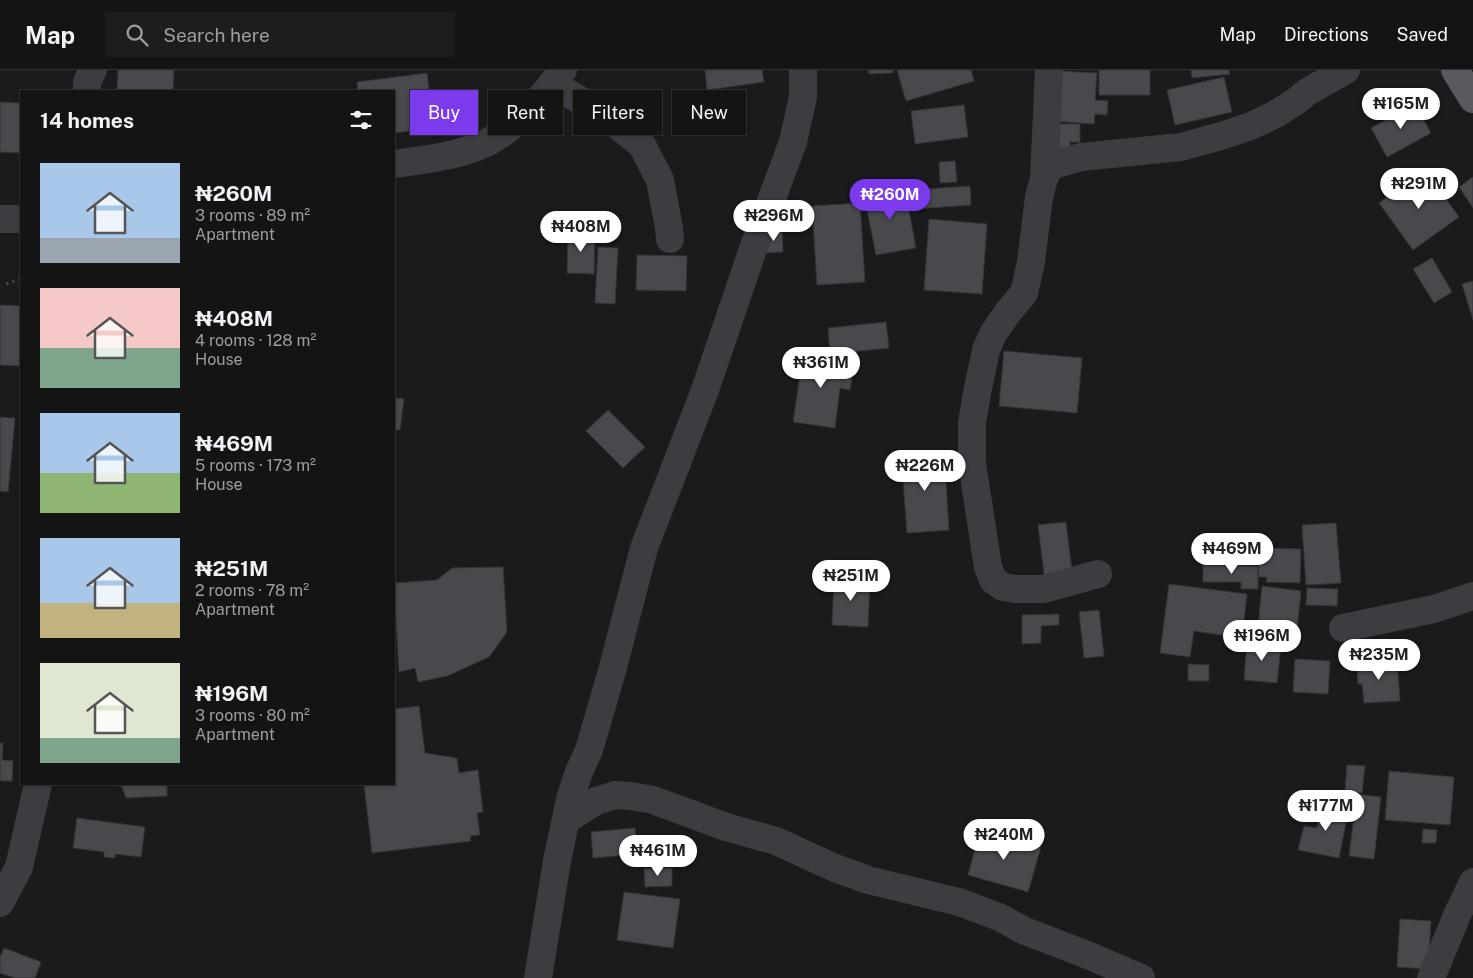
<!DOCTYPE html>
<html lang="en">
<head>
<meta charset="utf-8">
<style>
	body { margin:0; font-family:"Public Sans",sans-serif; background:#1d1d1e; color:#f1f3f6; height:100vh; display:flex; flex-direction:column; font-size:19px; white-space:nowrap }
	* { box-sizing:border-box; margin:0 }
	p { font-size:16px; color:#9d9ea0 }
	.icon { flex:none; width:28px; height:28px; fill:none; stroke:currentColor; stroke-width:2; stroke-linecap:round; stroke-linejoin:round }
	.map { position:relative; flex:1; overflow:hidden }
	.panel { position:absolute; left:20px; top:20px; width:375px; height:695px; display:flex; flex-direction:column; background:#141415; border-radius:0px; box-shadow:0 1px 4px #0004,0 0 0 1px #333334 }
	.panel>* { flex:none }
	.hud { position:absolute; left:410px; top:20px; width:475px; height:45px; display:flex; gap:10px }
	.price { position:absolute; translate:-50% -42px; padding:0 11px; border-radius:18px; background:#fff; color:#222; font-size:16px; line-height:32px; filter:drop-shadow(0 1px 2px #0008) }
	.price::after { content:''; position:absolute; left:50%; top:30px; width:15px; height:11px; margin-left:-8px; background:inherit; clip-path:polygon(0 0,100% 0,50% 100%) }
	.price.selected { background:#7c3aed; color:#fff }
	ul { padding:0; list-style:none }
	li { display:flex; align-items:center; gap:15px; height:125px; padding:0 20px }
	li span { display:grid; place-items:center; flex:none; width:140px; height:100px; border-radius:0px; color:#555 }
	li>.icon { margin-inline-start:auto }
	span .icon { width:60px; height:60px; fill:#fffc; stroke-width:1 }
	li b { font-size:21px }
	h2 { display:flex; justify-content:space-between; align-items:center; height:60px; padding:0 20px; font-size:21px }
	.tag { padding:0 18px; border-radius:0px; background:#141415; box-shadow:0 1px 4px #0004,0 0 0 1px #333334; font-size:18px; line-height:45px }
	.tag.selected { background:#7c3aed; color:#fff }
	header { display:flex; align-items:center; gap:30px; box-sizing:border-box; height:70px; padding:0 25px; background:#141415; border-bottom:1px solid #333334 }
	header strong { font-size:24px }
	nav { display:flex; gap:28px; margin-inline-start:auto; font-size:18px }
	.search { width:350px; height:45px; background:#1d1d1e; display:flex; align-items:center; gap:12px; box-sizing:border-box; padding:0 18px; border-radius:0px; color:#9d9ea0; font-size:19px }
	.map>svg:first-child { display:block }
	.building { fill:#47494c; stroke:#343538 }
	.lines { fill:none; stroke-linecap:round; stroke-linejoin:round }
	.path { stroke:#414448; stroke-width:3; stroke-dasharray:2.5 4; stroke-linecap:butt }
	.minor { stroke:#3b3d41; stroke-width:28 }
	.major { stroke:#585a60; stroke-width:28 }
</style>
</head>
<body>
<header>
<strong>Map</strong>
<div class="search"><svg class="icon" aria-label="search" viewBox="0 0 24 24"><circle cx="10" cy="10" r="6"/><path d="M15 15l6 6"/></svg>Search here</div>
<nav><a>Map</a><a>Directions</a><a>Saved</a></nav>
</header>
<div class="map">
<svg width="1473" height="908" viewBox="0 0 1473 908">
	<rect width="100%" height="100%" fill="#1a1b1c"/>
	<g class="building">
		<polygon points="118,0 174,0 173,21 117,21"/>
		<polygon points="705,0 762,0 764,12 707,20"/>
		<polygon points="868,0 893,0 893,3 869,4"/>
		<polygon points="897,0 971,0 974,11 906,31"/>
		<rect x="1099" y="0" width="51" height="25"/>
		<polygon points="1191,0 1229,0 1230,4 1192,8"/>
		<polygon points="1056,1 1097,3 1095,30 1108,31 1107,45 1095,44 1094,54 1053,51"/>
		<polygon points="427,3 434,58 394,63 394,21 358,21 357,12"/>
		<polygon points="1224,7 1232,42 1175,55 1167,20"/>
		<polygon points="0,32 21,33 21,83 0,82"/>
		<polygon points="1415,34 1431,63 1387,87 1371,58"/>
		<polygon points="964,35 968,67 915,74 911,41"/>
		<polygon points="1053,54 1080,54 1080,72 1070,72 1070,89 1053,89"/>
		<polygon points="955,91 957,112 940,113 939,92"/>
		<polygon points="1425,100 1459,147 1413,180 1379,133"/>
		<polygon points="1473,107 1473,138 1459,117"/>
		<polygon points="970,116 971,135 915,139 914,120"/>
		<polygon points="905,118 916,178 876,185 864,125"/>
		<polygon points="860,133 865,212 817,215 812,136"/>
		<polygon points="929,149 987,154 982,224 924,220"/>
		<polygon points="782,161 783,182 766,183 765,162"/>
		<polygon points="568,162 595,162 594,204 567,203"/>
		<polygon points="598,177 618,178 615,234 595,233"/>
		<polygon points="637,185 687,186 686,221 636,220"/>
		<polygon points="1432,188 1452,222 1434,233 1413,199"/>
		<polygon points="1473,211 1473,250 1462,214"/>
		<polygon points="0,235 21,236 21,296 0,295"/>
		<polygon points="886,252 889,278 830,284 828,258"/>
		<polygon points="1004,281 1082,288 1077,343 999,336"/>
		<polygon points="803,284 855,291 850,320 840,318 835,358 793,352"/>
		<polygon points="394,328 404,329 400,360 394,360"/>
		<polygon points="608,340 645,377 623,398 586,361"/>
		<polygon points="0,347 15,348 8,422 0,421"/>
		<polygon points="944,381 949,460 907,463 901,384"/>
		<polygon points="1066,452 1073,509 1045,512 1038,455"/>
		<polygon points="1336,453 1341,513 1306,515 1302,455"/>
		<polygon points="1259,478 1301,479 1300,513 1266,512 1267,507 1258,507"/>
		<polygon points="1203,495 1258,496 1258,519 1241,519 1241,512 1203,512"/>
		<polygon points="503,497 507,562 489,587 447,606 418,612 415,598 399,602 394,513 437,510 452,498"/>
		<polygon points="834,508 870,510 868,557 832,555"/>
		<polygon points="1169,514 1247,524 1242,568 1194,561 1190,587 1160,583"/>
		<polygon points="1262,516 1301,521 1297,561 1258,557"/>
		<polygon points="1307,518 1338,519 1337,536 1306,535"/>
		<polygon points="1099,540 1104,586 1084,588 1079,542"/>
		<polygon points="1059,544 1059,555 1041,556 1041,573 1022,574 1022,545"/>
		<polygon points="1247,572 1281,575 1277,613 1244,610"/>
		<polygon points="1295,589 1330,591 1328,624 1293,622"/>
		<polygon points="1397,589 1400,631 1364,633 1362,614 1358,614 1357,592"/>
		<polygon points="1188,594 1209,595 1209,611 1188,611"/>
		<polygon points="419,636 425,683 457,688 459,703 478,700 483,742 477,743 480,765 470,766 471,771 372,783 364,714 394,714 394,639"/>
		<polygon points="0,673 3,673 2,690 13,691 12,711 0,711"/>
		<polygon points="1347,695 1365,696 1362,723 1345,721"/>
		<polygon points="1389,701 1454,707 1450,755 1385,750"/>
		<polygon points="113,714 167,714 167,726 126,728 122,717"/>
		<polygon points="1357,724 1381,727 1374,789 1349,786"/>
		<polygon points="1322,732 1349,738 1339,788 1298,780 1304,756 1317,758"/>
		<polygon points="77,748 145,757 141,787 115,784 115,788 104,787 104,782 73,778"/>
		<polygon points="635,758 637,784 593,788 591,762"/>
		<polygon points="1423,759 1437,760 1436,773 1422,773"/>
		<polygon points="980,760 1041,777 1028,822 968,805"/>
		<polygon points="672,798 672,816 645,817 644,799"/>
		<polygon points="624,822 680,829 673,878 617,870"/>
		<polygon points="1400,849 1431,851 1428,899 1397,897"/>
		<polygon points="4,878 41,892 35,908 15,908 0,903 0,887"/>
	</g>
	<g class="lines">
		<polyline class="path" points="6,214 21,209"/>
		<g class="minor">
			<polyline points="552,14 599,41 642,75 660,110 669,158 670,169"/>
			<polyline points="87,21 87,12 93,0"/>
			<path d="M394 94C422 90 450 87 477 77 513 63 540 30 563 0"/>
			<polyline points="1044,108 1049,0"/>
			<polyline points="0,149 21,149"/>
			<polyline points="1098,504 1044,519 1015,519 1003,517 993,510 988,497 972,393 972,353 977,323 986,280 993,264 1008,242 1024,223 1031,192 1039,127 1044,108 1050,96 1081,87 1181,77 1221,66 1251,56 1276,44 1295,32 1307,22 1346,0"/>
			<polyline points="1343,558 1434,539 1473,526"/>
			<polyline points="566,750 596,731 615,725 631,726 653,730 726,757 776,771 835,798 868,810 959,832 999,847 1025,861 1090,886 1141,908"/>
			<polyline points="0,833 19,797 38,714"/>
			<polyline points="538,908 557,791 570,729 579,702 589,680 612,601 644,478 705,320 753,179 793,72 803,27 803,0"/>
			<polyline points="1431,908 1458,843 1473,812"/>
		</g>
		<polyline class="major" points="1455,0 1473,29"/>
	</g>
</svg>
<b class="price" style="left:1401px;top:60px">₦165M</b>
<b class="price" style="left:1419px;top:140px">₦291M</b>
<b class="price selected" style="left:890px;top:151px">₦260M</b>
<b class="price" style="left:774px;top:172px">₦296M</b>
<b class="price" style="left:581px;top:183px">₦408M</b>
<b class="price" style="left:821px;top:319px">₦361M</b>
<b class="price" style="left:925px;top:422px">₦226M</b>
<b class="price" style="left:1232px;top:505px">₦469M</b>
<b class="price" style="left:851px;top:532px">₦251M</b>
<b class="price" style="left:1262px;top:592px">₦196M</b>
<b class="price" style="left:1379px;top:611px">₦235M</b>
<b class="price" style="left:1326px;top:762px">₦177M</b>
<b class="price" style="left:1004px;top:791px">₦240M</b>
<b class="price" style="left:658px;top:807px">₦461M</b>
<div class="hud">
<a class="tag selected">Buy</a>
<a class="tag">Rent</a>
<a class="tag">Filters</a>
<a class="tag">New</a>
</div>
<section class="panel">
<h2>14 homes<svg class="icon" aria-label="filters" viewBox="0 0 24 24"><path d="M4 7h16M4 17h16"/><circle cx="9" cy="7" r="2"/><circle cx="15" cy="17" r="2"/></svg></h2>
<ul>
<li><span style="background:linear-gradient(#a9c7e8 75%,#9aa5b1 0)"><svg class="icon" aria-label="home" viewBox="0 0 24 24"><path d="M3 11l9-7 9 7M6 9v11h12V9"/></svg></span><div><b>₦260M</b><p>3 rooms · 89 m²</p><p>Apartment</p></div></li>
<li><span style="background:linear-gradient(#f6c9c9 60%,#7fa58c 0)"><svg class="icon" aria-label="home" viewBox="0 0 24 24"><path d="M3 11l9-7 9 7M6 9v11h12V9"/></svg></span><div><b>₦408M</b><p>4 rooms · 128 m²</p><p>House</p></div></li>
<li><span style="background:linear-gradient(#a9c7e8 60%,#8fb573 0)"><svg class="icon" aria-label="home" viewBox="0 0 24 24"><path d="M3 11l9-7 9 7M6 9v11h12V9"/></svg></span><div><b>₦469M</b><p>5 rooms · 173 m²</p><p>House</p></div></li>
<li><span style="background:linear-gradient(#a9c7e8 65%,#c2b280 0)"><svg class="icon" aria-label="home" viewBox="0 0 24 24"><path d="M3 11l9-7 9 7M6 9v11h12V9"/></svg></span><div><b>₦251M</b><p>2 rooms · 78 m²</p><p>Apartment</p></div></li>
<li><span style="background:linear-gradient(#dfe7d0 75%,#7fa58c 0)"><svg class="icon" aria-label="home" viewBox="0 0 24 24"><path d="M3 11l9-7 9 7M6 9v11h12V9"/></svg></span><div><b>₦196M</b><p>3 rooms · 80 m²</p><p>Apartment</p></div></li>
</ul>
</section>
</div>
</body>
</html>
